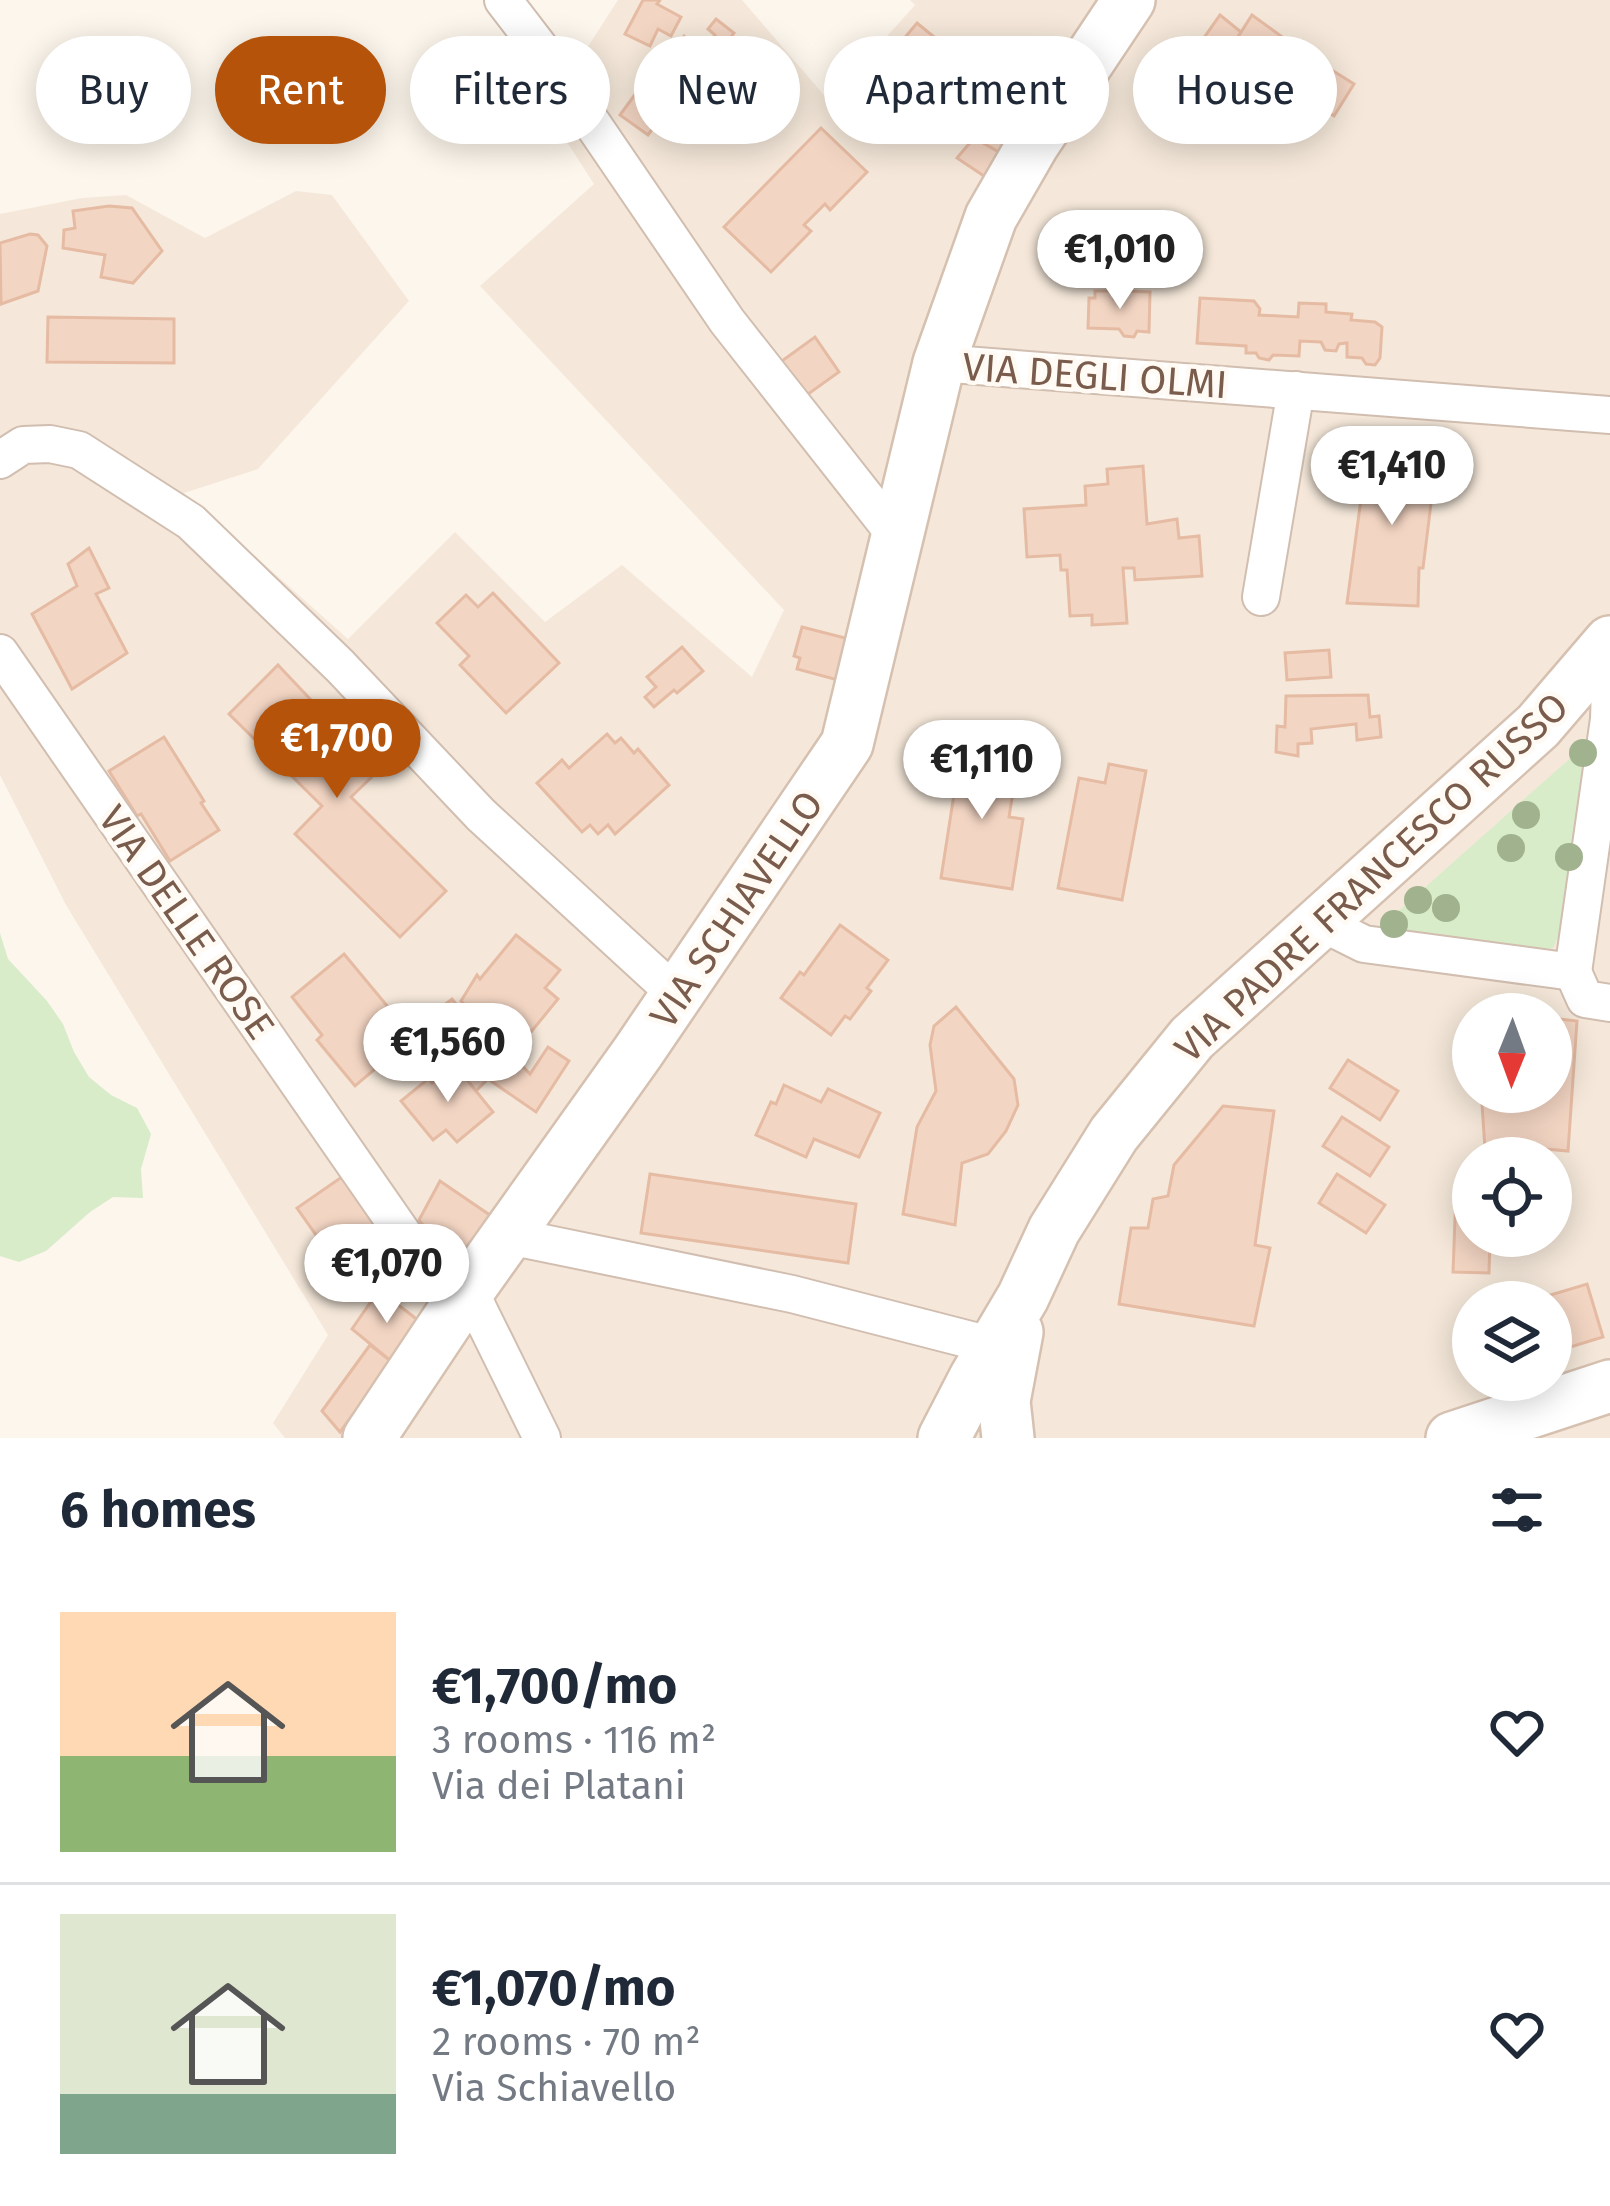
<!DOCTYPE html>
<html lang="en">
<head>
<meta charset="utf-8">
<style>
	body { margin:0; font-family:"Fira Sans",sans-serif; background:#f6f6f7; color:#1f2937; height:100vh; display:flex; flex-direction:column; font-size:45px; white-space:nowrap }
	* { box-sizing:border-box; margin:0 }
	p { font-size:39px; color:#747a83 }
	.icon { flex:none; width:66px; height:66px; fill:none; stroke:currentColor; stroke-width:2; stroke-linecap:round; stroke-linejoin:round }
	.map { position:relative; height:1438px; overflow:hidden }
	.side { display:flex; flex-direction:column; background:#fff; flex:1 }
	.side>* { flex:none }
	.banner { position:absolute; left:36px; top:36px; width:1539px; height:108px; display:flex; gap:24px }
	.needle { width:78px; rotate:181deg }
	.controls { position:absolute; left:1452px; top:993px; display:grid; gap:24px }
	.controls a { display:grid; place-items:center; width:120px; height:120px; border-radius:50%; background:#fff; box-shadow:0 6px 30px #0003; font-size:60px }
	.price { position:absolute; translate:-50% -102px; padding:0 27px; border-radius:42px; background:#fff; color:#222; font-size:39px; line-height:78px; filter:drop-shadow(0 3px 6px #0008) }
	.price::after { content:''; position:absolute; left:50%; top:72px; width:36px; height:27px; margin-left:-18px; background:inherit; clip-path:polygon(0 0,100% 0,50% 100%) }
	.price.on { background:#b45309; color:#fff }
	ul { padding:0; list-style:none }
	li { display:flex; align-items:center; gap:36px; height:300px; padding:0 60px }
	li+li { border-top:3px solid #e0e1e3 }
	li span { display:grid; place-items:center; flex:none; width:336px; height:240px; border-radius:0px; color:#555 }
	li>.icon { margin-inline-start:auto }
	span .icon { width:144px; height:144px; fill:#fffc; stroke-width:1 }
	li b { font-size:51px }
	h2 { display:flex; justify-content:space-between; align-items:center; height:144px; padding:0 60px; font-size:51px }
	.chip { padding:0 42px; border-radius:54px; background:#fff; box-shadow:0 6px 30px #0003; font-size:42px; line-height:108px }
	.chip.on { background:#b45309; color:#fff }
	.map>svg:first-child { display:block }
	.residential { fill:#f5e8da; fill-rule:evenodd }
	.green { fill:#d8ecc9 }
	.building { fill:#f3d5c3; stroke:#e6bba3; stroke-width:3 }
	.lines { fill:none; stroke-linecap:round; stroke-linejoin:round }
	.street-casing { stroke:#d1beb0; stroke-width:40 }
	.secondary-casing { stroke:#d6c0b0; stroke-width:56 }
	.street { stroke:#fff; stroke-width:36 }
	.secondary { stroke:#fff; stroke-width:51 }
	.tree { fill:#a0b28e }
	.labels { text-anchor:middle; stroke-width:9; stroke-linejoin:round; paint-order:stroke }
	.street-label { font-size:39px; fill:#7a5c4d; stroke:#fffaf3 }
</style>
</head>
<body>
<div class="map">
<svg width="1610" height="1438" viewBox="0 0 1610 1438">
	<rect width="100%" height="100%" fill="#fdf6ec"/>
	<path class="residential" d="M618 0H742L829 101 915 5 910 0H1610V1438H285L273 1423 328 1335 66 905 0 775V214L82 198 126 195 205 238 296 191 332 195 409 301 258 469 184 493 348 639 455 532 545 622 622 565 752 677 784 610 480 286 594 184 567 142 560 90ZM1473 1014H1551V1092H1473ZM1473 1158H1551V1236H1473ZM1473 1302H1551V1380H1473Z"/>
	<g class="green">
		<polygon points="1593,738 1566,919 1553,948 1530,951 1376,931"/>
		<polygon points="0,933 8,959 47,1001 63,1024 74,1052 89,1077 111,1095 137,1108 151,1134 141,1169 143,1198 113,1197 90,1212 46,1251 19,1262 0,1256"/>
	</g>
	<g class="building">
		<polygon points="643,0 660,0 657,4 681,17 671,36 658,29 650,46 625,34"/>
		<polygon points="1220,15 1241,32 1215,73 1189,59"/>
		<polygon points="1252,15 1303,52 1268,107 1215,73"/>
		<polygon points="716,19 734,33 712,63 706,58 683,88 658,70 684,36 703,51 715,35 708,29"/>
		<polygon points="917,23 973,69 938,112 881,66"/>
		<polygon points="1303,52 1354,84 1334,116 1302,96 1307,88 1290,72"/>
		<polygon points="655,67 683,88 648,135 620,115"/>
		<polygon points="987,115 1017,132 1004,155 974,138"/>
		<polygon points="821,128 867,172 830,210 825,204 804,225 811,231 771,272 724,227"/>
		<polygon points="974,138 1004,155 996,184 957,158"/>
		<polygon points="109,206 132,208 162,251 133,283 101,277 105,255 63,248 64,230 75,228 73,211"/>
		<polygon points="30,234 38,235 47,246 38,291 1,304 0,243"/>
		<polygon points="1095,291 1114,291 1114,299 1122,299 1122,291 1150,292 1149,332 1137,331 1134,337 1124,336 1119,329 1088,328 1089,298 1095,298"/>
		<polygon points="1200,298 1254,301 1260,309 1259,315 1298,317 1299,303 1326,304 1326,312 1352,314 1351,320 1375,322 1382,327 1380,358 1375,365 1366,364 1362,358 1347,357 1347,343 1339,344 1336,351 1325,350 1321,342 1300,341 1299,356 1273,355 1269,360 1259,358 1256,353 1246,353 1246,346 1197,343"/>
		<polygon points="48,317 174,319 174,363 47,362"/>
		<polygon points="815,337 839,372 804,397 779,363"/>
		<polygon points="1368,447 1437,455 1423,568 1419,568 1418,606 1347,603"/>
		<polygon points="1143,466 1147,524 1177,519 1179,538 1199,536 1202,576 1135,580 1134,568 1123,568 1127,623 1092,625 1092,615 1070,616 1067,570 1061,570 1060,555 1027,557 1024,509 1086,505 1085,486 1108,484 1107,469"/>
		<polygon points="89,548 109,588 96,594 127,653 72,689 32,614 77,586 68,564"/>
		<polygon points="493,593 559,663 506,713 460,665 469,656 437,623 466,595 478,607"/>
		<polygon points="802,627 857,641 845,682 797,669 800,658 794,656"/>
		<polygon points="682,647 703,671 677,693 674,690 654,707 645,697 656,687 647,677"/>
		<polygon points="1329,650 1331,677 1287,680 1285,653"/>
		<polygon points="278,665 378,771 351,797 446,891 400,937 295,834 322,806 229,714"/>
		<polygon points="1368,695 1370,717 1379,716 1381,737 1357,740 1356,724 1311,729 1312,743 1298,744 1298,756 1276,752 1277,726 1285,727 1286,696"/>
		<polygon points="607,734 615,743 621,738 634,753 638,749 669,785 615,834 608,825 598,834 590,825 582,832 537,783 562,760 569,768"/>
		<polygon points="164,737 204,801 201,803 219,830 170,861 141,814 137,816 109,771"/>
		<polygon points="962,743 1003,749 1000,772 1016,774 1009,817 1023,819 1012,889 941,878"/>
		<polygon points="1109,764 1146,771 1122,900 1058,888 1079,778 1105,783"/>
		<polygon points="840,925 888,960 867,988 871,991 850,1019 845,1016 831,1035 781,998 800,972 804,975"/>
		<polygon points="516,935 560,970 545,988 558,999 531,1032 521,1024 513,1034 491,1017 484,1025 461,1001 477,975 480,979"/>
		<polygon points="344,954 413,1037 355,1086 317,1040 322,1035 292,997"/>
		<polygon points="452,999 480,1034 484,1025 530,1074 548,1047 569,1061 536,1112 488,1079 476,1091 454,1064 449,1058 464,1046 436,1011"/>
		<polygon points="956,1007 1014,1079 1018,1105 1006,1131 988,1154 962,1163 955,1225 903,1214 917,1127 936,1091 930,1045 934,1026"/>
		<polygon points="1551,1018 1577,1021 1568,1151 1503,1145 1503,1147 1485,1149 1482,1104 1493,1103 1497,1092 1551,1092"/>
		<polygon points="1348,1060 1398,1091 1380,1120 1330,1088"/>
		<polygon points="454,1064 493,1112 457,1142 446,1130 433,1140 401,1101 428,1079 432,1083"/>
		<polygon points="784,1085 821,1102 828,1089 880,1113 859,1157 814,1139 806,1157 756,1135 771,1102 776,1104"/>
		<polygon points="1223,1106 1274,1111 1255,1245 1270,1248 1254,1326 1119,1304 1131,1228 1148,1228 1153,1199 1168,1196 1174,1165"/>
		<polygon points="1342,1117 1389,1147 1370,1176 1323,1146"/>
		<polygon points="349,1172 392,1233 379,1243 384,1249 361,1265 356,1258 340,1269 297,1208"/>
		<polygon points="650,1174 856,1204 848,1263 641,1233"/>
		<polygon points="1337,1174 1385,1205 1366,1233 1319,1203"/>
		<polygon points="440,1181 500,1222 463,1277 419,1220"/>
		<polygon points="1456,1193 1473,1193 1473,1236 1490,1236 1489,1273 1453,1272"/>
		<polygon points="1587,1284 1603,1337 1551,1353 1551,1302 1527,1302"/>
		<polygon points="379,1290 423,1324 392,1362 352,1329"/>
		<polygon points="370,1345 392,1362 340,1432 322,1411"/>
	</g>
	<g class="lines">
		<defs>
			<g id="street">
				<polyline points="503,0 549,60 727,321 897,537"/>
				<polyline points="939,363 1610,415"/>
				<polyline points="0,460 23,445 50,444 79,450 191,522 340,666 481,815 677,995"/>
				<polyline points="1261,597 1296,390"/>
				<polyline points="0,653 455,1309"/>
				<polyline points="1320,922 1364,944 1573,972"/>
				<polyline points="1573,972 1609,719 1610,687 1595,661"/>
				<polyline points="1573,972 1585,999 1610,1003"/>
				<polyline points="509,1236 792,1294 994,1346"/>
				<polyline points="470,1292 542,1438"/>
			</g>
			<g id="secondary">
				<polyline points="369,1438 455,1309 638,1052 847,744 939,363 991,217 1033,144 1129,0"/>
				<polyline points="944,1438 975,1378 1023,1297 1054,1230 1114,1134 1192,1038 1538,726 1610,642"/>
				<polyline points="1008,1438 1004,1401 1017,1332"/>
				<polyline points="1452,1438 1610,1386"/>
			</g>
		</defs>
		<use href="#street" class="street-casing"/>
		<use href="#secondary" class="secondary-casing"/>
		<use href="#street" class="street"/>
		<use href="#secondary" class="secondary"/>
	</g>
	<g class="tree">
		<circle cx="1583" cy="753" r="14"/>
		<circle cx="1526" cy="815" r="14"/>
		<circle cx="1511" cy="848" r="14"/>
		<circle cx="1569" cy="857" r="14"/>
		<circle cx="1418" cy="900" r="14"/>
		<circle cx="1446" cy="908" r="14"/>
		<circle cx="1394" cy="924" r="14"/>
	</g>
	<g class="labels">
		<g class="street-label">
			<text transform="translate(1095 375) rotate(4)" y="14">VIA DEGLI OLMI</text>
			<text transform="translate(1371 877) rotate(-43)" y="14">VIA PADRE FRANCESCO RUSSO</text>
			<text transform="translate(736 909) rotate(-56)" y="14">VIA SCHIAVELLO</text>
			<text transform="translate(187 922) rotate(55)" y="14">VIA DELLE ROSE</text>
		</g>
	</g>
</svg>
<div class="controls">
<a><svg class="needle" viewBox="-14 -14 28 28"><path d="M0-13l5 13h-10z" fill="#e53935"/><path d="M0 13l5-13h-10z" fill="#747a83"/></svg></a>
<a><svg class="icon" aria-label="locate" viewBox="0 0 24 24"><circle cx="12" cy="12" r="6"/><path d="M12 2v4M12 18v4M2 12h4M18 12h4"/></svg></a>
<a><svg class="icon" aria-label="layers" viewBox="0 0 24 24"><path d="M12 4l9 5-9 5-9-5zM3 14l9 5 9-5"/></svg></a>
</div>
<b class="price" style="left:1120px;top:312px">€1,010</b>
<b class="price" style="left:1392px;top:528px">€1,410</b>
<b class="price on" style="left:337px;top:801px">€1,700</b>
<b class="price" style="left:982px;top:822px">€1,110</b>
<b class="price" style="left:448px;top:1105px">€1,560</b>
<b class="price" style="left:387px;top:1326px">€1,070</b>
<div class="banner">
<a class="chip">Buy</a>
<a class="chip on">Rent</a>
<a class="chip">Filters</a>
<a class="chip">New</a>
<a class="chip">Apartment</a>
<a class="chip">House</a>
</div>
</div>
<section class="side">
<h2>6 homes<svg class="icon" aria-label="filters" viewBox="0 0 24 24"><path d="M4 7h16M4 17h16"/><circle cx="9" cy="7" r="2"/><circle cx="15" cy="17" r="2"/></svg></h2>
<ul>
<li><span style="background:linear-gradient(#ffd9b3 60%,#8fb573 0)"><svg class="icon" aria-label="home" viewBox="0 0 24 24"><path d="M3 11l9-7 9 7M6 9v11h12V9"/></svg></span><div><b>€1,700/mo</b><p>3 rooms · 116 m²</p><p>Via dei Platani</p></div><svg class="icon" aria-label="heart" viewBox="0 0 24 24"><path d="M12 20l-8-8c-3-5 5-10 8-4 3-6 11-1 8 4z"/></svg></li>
<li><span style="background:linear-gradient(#dfe7d0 75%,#7fa58c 0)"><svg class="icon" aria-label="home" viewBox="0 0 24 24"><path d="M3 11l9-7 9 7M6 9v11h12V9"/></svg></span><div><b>€1,070/mo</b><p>2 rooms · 70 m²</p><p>Via Schiavello</p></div><svg class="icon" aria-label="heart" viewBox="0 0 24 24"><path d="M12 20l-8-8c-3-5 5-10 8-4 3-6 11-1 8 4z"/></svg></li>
</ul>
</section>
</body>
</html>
